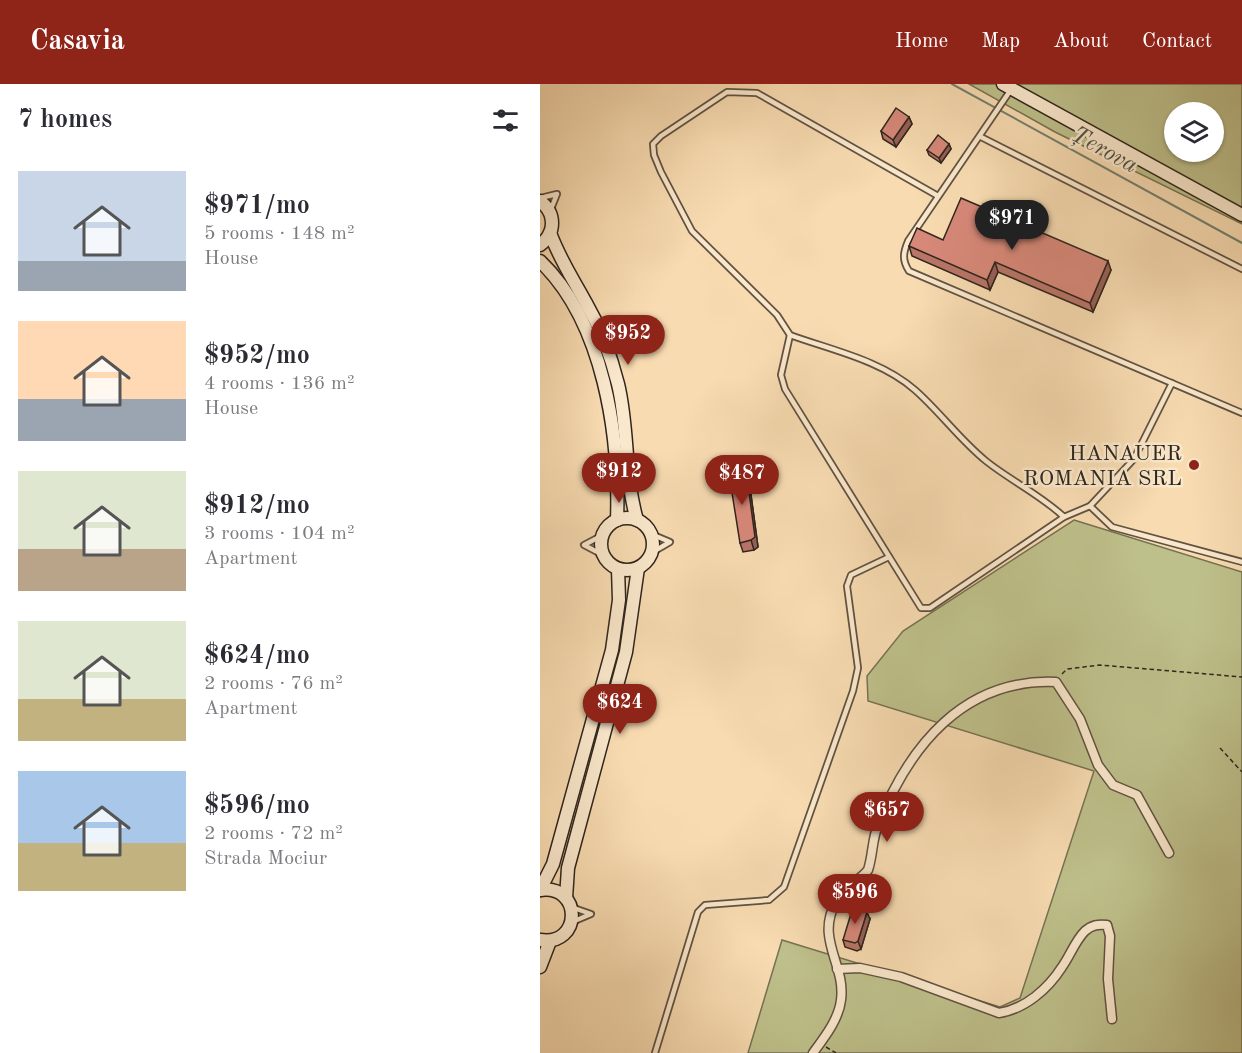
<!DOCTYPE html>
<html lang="en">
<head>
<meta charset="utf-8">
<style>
	body { margin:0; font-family:"Old Standard TT",serif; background:#f7f7f7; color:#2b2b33; height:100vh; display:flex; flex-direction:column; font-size:22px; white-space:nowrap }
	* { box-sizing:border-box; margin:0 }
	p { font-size:20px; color:#7c7c81 }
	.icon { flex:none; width:33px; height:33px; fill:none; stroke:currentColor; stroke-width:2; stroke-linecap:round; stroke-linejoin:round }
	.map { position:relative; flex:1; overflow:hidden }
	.details { display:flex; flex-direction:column; background:#fff; width:540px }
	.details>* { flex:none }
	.controls { position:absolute; left:624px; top:18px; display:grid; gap:12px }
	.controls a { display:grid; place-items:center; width:60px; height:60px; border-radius:50%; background:#fff; box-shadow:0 2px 4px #0004; font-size:30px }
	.price { position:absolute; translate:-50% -51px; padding:0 14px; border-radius:21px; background:#8f2418; color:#fff; font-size:20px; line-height:39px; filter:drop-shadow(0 2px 3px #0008) }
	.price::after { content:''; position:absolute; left:50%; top:36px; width:18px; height:14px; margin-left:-9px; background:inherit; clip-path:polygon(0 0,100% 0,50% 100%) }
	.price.active { background:#222; color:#fff }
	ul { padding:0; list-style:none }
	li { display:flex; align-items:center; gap:18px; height:150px; padding:0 18px }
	li span { display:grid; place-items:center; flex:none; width:168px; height:120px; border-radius:0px; color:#555 }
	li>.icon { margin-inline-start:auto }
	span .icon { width:72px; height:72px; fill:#fffc; stroke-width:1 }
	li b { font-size:26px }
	h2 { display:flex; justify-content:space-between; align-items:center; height:72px; padding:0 18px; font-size:26px }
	header { display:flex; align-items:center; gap:36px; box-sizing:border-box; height:84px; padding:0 30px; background:#8f2418; color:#fff }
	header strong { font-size:28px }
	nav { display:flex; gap:33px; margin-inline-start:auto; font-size:21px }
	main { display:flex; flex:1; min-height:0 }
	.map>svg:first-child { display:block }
	.green { fill:#bec08b; stroke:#767254; stroke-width:1.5; fill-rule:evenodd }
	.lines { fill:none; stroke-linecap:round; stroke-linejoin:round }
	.stream { stroke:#72806f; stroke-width:2 }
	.lane-casing { stroke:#615242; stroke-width:8 }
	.street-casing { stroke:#615242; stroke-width:11 }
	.secondary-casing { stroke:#2f251d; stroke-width:15 }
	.path { stroke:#2f251d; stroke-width:1.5; stroke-dasharray:4.5 3; stroke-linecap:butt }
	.lane { stroke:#fae8cc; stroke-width:4.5 }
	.street { stroke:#fae8cc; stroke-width:8 }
	.secondary { stroke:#fae8cc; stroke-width:12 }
	.wall { fill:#b97568; stroke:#2f251d; stroke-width:1.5 }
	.shaded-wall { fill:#965f55; stroke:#2f251d; stroke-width:1.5 }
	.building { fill:#d78879; stroke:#2f251d; stroke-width:1.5 }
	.poi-dot { fill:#8f2418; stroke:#fae8cc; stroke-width:2 }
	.labels { text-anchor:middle; stroke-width:5; stroke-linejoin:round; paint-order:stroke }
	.poi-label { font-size:22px; fill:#2f251d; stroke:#fae8cc; text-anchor:end }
	.water-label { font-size:24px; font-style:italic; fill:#515246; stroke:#fae8cc }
</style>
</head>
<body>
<header>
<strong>Casavia</strong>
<nav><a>Home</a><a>Map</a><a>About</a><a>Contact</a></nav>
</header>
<main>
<section class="details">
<h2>7 homes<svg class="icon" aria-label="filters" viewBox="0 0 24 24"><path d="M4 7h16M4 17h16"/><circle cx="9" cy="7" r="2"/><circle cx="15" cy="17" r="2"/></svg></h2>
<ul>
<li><span style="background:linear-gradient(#c9d6e8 75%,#9aa5b1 0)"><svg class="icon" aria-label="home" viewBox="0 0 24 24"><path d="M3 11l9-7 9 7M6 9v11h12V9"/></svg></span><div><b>$971/mo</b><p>5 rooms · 148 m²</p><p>House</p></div></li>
<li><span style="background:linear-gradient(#ffd9b3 65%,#9aa5b1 0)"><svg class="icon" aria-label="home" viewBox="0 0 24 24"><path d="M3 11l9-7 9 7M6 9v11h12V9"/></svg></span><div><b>$952/mo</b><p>4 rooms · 136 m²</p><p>House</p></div></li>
<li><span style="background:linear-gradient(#dfe7d0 65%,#b9a48a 0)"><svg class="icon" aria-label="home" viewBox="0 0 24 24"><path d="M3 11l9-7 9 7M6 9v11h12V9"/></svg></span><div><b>$912/mo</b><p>3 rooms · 104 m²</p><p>Apartment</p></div></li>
<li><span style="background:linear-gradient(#dfe7d0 65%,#c2b280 0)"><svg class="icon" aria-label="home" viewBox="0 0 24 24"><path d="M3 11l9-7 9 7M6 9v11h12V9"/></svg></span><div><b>$624/mo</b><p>2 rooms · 76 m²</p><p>Apartment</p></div></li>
<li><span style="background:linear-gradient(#a9c7e8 60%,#c2b280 0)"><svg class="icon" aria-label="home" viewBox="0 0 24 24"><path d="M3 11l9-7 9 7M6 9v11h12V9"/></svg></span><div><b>$596/mo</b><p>2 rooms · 72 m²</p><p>Strada Mociur</p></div></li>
</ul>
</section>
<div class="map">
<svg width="702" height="969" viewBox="0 0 702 969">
	<rect width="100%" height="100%" fill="#f8dbb1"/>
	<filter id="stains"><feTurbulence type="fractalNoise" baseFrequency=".00333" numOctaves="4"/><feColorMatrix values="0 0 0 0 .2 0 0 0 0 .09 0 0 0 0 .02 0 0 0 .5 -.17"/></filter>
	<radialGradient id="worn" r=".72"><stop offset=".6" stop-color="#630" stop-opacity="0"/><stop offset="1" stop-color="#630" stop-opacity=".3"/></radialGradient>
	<g class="green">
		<path d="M429 0H702V140L515 48ZM634 28H674V68H634Z"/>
		<polygon points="534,436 702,488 702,969 208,969 242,856 460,923 480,914 554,687 328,617 327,592 363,547"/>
	</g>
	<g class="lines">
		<polyline class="stream" points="412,0 702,159"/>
		<defs>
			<g id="lane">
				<path d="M470 7 368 157C363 169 362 176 369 187L702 329"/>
				<polyline points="441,53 702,185"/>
				<polyline points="398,112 217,9 187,8 121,52 113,60 114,71 121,88 152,147 237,231 250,251 241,291 245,305 381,524 390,524 524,433 550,422 572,443 702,478"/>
				<polyline points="0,114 17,110 11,125"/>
				<path d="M250 251C291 266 341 276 375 306 400 328 420 356 446 377 471 397 501 411 524 433"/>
				<polyline points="550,422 594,375 632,299"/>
				<polyline points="111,450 130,458 111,469"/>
				<polyline points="63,451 44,461 63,471"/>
				<polyline points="31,823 51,830 32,838"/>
				<polyline points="115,969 158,828 165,821 229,816 244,803 313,607 318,584 307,502 311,491 349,473"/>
			</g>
			<g id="street">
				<path d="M297 885 320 884 361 893 459 929C485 925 508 905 522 883 530 872 535 857 545 847 552 841 558 840 567 841L570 852 568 895 572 935"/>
				<path d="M273 969C284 954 299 935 301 916 306 881 275 855 296 818 303 803 318 798 328 786 333 771 332 755 338 741 369 662 424 594 516 598L540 635 558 681 573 701 597 711 629 769"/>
			</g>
			<g id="secondary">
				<polyline points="463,0 702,131"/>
				<path d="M0 117C16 129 16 149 0 161"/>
				<path d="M10 149C21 178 32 193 46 219 60 243 71 272 78 300 89 345 84 392 97 436"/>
				<path d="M0 177C64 238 80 352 77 436"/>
				<circle cx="87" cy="460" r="26"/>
				<polyline points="0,806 13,780 72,566 79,516 78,485"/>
				<path d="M0 806C43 800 42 863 0 856"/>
				<polyline points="26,814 28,784 86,568 98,484"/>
				<polyline points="0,883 10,857"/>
			</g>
		</defs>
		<use href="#lane" class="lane-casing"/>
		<use href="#street" class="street-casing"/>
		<use href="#secondary" class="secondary-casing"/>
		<g class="path">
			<polyline points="522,590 527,585 560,581 702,593"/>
			<polyline points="680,664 702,688"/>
			<polyline points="286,963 296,969"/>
		</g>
		<use href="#lane" class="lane"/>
		<use href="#street" class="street"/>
		<use href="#secondary" class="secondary"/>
	</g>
	<g class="wall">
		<polygon points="369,33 372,40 356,63 343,55 341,47"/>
		<polygon points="409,60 411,65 401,79 389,71 387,66"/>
		<polygon points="403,156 571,186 553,228 458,188 450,206 372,172 369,162"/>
		<polygon points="209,396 218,463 214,466 203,468 200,459"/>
		<polygon points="330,835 321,865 317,867 305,863 303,856"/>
	</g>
	<g class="shaded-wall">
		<polygon points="369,33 372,40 356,63 353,56"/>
		<polygon points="409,60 411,65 401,79 399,74"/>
		<polygon points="568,177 571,186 553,228 550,219"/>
		<polygon points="455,178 458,188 450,206 447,196"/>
		<polygon points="206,386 209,396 218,463 214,466 211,456"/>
		<polygon points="327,828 330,835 321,865 318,857"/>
	</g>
	<g class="building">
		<polygon points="356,24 369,33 353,56 341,47"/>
		<polygon points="398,51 409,60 399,74 387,66"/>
		<polygon points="421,114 568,177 550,219 455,178 447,196 369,162 377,144 403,156"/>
		<polygon points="206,386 215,453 211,456 200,459 189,390"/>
		<polygon points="313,823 327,828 318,857 315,859 303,856"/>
	</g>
	<circle class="poi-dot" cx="654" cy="381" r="6"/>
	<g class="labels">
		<g class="poi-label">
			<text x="642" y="376">HANAUER<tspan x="642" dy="25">ROMANIA SRL</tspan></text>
		</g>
		<g class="water-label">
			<text transform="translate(565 65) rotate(29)" y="8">Țerova</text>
		</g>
	</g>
	<rect width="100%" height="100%" filter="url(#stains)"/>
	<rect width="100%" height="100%" fill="url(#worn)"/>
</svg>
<div class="controls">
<a><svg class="icon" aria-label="layers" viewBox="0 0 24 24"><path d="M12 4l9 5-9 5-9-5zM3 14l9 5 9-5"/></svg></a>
</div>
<b class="price active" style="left:472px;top:167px">$971</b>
<b class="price" style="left:88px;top:282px">$952</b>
<b class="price" style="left:79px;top:420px">$912</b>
<b class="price" style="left:202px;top:422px">$487</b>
<b class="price" style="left:80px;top:651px">$624</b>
<b class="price" style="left:347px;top:759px">$657</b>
<b class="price" style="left:315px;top:841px">$596</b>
</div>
</main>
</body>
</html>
